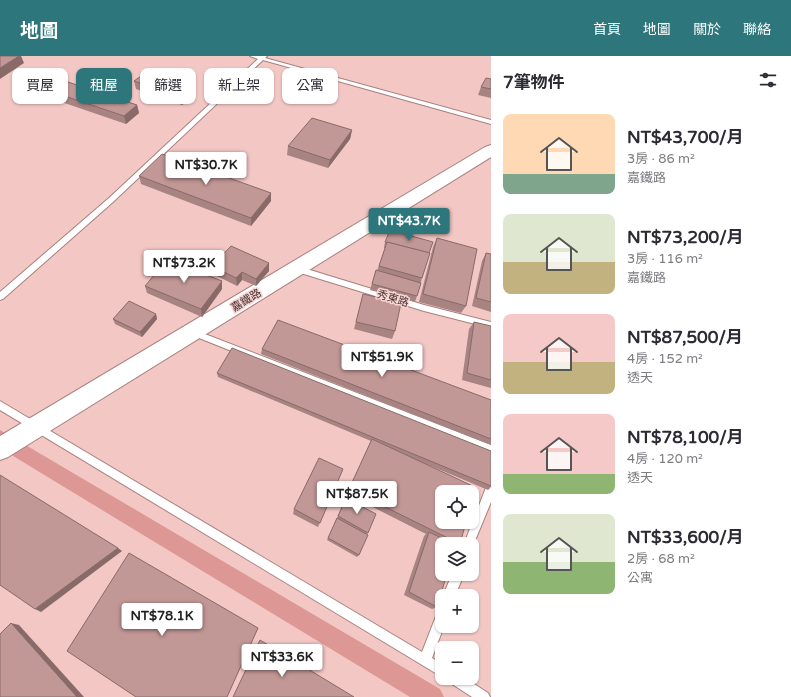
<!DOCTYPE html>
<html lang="zh-TW">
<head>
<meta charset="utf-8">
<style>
	body { margin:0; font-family:"Varela Round","Noto Sans TC",sans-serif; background:#f7f7f7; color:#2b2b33; height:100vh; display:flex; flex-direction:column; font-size:15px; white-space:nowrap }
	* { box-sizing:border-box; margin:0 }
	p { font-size:13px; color:#7c7c81 }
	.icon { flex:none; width:22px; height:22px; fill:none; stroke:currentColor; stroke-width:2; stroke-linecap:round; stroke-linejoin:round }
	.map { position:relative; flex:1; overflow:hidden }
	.side { display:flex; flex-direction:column; background:#fff; width:300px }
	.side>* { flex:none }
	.hud { position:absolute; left:12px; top:12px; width:380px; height:36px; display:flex; gap:8px }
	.fabs { position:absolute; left:435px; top:429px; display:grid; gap:8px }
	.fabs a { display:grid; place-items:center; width:44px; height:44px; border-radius:8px; background:#fff; box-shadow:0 1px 3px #0004; font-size:20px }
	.price { position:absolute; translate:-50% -34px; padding:0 9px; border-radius:4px; background:#fff; color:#222; font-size:13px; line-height:26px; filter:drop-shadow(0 1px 2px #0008) }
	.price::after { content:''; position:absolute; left:50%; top:24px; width:12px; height:9px; margin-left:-6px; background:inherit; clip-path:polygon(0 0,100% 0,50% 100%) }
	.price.active { background:#2d767c; color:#fff }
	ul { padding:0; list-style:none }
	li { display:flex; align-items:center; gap:12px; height:100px; padding:0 12px }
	li span { display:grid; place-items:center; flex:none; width:112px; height:80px; border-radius:8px; color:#555 }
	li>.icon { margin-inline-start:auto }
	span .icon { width:48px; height:48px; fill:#fffc; stroke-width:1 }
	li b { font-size:17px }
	h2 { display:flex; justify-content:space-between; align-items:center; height:48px; padding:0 12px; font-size:17px }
	.chip { padding:0 14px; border-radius:8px; background:#fff; box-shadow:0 1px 3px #0004; font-size:14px; line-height:36px }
	.chip.active { background:#2d767c; color:#fff }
	header { display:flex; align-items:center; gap:24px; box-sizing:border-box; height:56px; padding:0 20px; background:#2d767c; color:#fff }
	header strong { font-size:19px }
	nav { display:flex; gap:22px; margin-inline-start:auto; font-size:14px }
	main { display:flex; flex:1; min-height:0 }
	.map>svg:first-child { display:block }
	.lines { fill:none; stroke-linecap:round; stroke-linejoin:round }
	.canal { fill:#dd9794; fill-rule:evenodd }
	.lane-casing { stroke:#a8807e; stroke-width:2 }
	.secondary-casing { stroke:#a8807e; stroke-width:2 }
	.lane { fill:#fff; fill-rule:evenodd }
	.secondary { fill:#fff; fill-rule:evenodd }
	.wall { fill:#a78381 }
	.shaded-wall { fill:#886a69 }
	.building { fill:#c29896; stroke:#886a69 }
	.labels { text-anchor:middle; stroke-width:3; stroke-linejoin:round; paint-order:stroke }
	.street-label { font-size:11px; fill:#463534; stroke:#fad6d4 }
</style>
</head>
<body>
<header>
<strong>地圖</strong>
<nav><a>首頁</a><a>地圖</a><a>關於</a><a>聯絡</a></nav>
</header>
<main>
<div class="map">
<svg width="491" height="641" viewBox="0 0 491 641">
	<rect width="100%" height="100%" fill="#f3c7c4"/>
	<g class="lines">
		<polygon class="canal" points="0,374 440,633 444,641 410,641 0,392"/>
		<defs>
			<g id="lane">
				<polygon points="250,0 267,0 265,2 491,64 491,68 263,4 113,146 3,243 0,244 0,236 109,142 258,3"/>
				<polygon points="297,210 424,249 491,266 491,272 424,255 294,215 293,213 294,211"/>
				<polygon points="192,273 491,389 491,399 189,278 188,276 189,274"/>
				<polygon points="0,345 422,596 438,555 442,553 442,570 444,570 432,602 442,608 442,621 0,354"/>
				<polygon points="491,428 491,446 472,492 472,488 464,488 487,429"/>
				<polygon points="452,518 464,518 455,540 443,540"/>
				<polygon points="447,622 465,622 488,637 490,641 472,641 449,626"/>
			</g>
			<polygon id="secondary" points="491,89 491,101 8,401 0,404 0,380 485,91"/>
		</defs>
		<use href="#lane" class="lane-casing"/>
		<use href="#secondary" class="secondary-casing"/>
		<use href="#lane" class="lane"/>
		<use href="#secondary" class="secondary"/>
	</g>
	<g class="wall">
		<polygon points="491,23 491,42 478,39 481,31"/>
		<polygon points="134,25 194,40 182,49 136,33"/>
		<polygon points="38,31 137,49 139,57 126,68 41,39"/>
		<polygon points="352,74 350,83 328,112 287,99 288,90"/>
		<polygon points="139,120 271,145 251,170 141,128"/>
		<polygon points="437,182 466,250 461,257 419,246 433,191"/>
		<polygon points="385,186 429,197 422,222 421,226 417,240 415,246 370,234 376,214 377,215 385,192 384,192"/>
		<polygon points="486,197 491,198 491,256 472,250 482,205"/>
		<polygon points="212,210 269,215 256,230 242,224 237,230 213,218"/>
		<polygon points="145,230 222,233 202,261 147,237"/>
		<polygon points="363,238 395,275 392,283 354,273"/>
		<polygon points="156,258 157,263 142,281 115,268 113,263"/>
		<polygon points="474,266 491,270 491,332 462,324 469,273"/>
		<polygon points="262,293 491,344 491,389 261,298"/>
		<polygon points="217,317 491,395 491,431 488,434 419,405 460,488 442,488 437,551 432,553 404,539 424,480 426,478 347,438 371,385 218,321"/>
		<polygon points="343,413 318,471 293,458 294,453"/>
		<polygon points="346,442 368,477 367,478 359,499 357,501 327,484"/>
	</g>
	<g class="shaded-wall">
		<polygon points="19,0 21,0 24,7 0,23 0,12"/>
		<polygon points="193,31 194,40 182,49 181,41"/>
		<polygon points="137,49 139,57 126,68 124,60"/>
		<polygon points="352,74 350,83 328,112 330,104"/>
		<polygon points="271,137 271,145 251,170 251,162"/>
		<polygon points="269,207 269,215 256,230 256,223"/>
		<polygon points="242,216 242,224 237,230 236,222"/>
		<polygon points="222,225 222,233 202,261 201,253"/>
		<polygon points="156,258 157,263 142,281 140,276"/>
		<polygon points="118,492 122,495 41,556 35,553"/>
		<polygon points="11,567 19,569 84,641 77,641"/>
	</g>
	<g class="building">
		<polygon points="0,0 19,0 0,12"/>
		<polygon points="147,16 193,31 181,41 134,25"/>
		<polygon points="53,21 137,49 124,60 38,31"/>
		<polygon points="486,22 491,23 491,33 481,31"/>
		<polygon points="312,62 352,74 330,104 288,90"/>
		<polygon points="162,98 271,137 251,162 139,120"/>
		<polygon points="390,174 433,186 429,197 387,186 387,187 385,186"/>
		<polygon points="437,182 477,193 466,250 423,238"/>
		<polygon points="387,186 430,197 422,222 379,210"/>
		<polygon points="231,190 269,207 256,223 242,216 236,222 212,210"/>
		<polygon points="486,197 491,198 491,246 476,242"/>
		<polygon points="167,204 222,225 201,253 145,230"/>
		<polygon points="376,214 421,227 417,240 372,228"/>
		<polygon points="363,238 401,247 395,275 356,266"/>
		<polygon points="129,245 156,258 140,276 113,263"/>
		<polygon points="278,264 491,344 491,383 262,293"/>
		<polygon points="474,266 491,270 491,324 467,317"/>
		<polygon points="232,292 491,395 491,430 217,317"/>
		<polygon points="372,383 477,432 472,448 472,436 442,436 442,466 466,466 460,488 349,433"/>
		<polygon points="319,402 343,413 320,467 294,453"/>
		<polygon points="0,419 118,492 35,553 0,529"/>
		<polygon points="346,442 376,458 368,477 338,460"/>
		<polygon points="337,462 368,479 359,499 328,482"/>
		<polygon points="429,476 454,488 442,488 442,518 447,518 437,551 409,536"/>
		<polygon points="129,497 258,572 227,641 136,641 67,595"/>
		<polygon points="11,567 77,641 0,641 0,578"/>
		<polygon points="260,584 354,641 233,641"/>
	</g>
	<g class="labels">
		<g class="street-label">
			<text transform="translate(393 242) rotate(17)" y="4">秀東路</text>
			<text transform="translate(246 244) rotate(-31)" y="4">嘉鐵路</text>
		</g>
	</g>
</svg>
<div class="fabs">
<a><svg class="icon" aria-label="locate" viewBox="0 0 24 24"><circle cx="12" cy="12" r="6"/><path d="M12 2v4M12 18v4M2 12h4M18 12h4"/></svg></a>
<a><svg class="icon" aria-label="layers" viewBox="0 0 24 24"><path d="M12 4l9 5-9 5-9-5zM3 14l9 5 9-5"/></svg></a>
<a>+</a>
<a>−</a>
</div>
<b class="price" style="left:206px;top:130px">NT$30.7K</b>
<b class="price active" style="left:409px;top:186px">NT$43.7K</b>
<b class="price" style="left:184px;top:228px">NT$73.2K</b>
<b class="price" style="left:382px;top:322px">NT$51.9K</b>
<b class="price" style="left:357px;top:459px">NT$87.5K</b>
<b class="price" style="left:162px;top:581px">NT$78.1K</b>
<b class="price" style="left:282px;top:622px">NT$33.6K</b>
<div class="hud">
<a class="chip">買屋</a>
<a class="chip active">租屋</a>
<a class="chip">篩選</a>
<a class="chip">新上架</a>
<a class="chip">公寓</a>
</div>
</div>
<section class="side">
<h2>7筆物件<svg class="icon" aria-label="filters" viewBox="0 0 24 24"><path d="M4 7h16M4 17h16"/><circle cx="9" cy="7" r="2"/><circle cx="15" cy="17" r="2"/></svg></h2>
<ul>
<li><span style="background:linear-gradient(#ffd9b3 75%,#7fa58c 0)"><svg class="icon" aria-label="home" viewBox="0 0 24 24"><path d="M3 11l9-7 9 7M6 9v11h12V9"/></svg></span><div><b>NT$43,700/月</b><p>3房 · 86 m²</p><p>嘉鐵路</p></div></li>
<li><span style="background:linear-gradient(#dfe7d0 60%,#c2b280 0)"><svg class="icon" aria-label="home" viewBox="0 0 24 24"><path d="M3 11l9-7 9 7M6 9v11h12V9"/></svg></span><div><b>NT$73,200/月</b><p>3房 · 116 m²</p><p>嘉鐵路</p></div></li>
<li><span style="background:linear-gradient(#f6c9c9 60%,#c2b280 0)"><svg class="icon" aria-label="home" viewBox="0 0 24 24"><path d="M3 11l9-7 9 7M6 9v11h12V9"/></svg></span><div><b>NT$87,500/月</b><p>4房 · 152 m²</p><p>透天</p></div></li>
<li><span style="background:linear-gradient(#f6c9c9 75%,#8fb573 0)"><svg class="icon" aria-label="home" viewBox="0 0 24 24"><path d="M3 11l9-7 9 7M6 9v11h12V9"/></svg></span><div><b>NT$78,100/月</b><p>4房 · 120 m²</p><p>透天</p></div></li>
<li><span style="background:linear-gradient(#dfe7d0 60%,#8fb573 0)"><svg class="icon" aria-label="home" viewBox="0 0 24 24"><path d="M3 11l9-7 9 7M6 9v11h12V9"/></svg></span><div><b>NT$33,600/月</b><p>2房 · 68 m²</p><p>公寓</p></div></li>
</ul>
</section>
</main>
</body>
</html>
